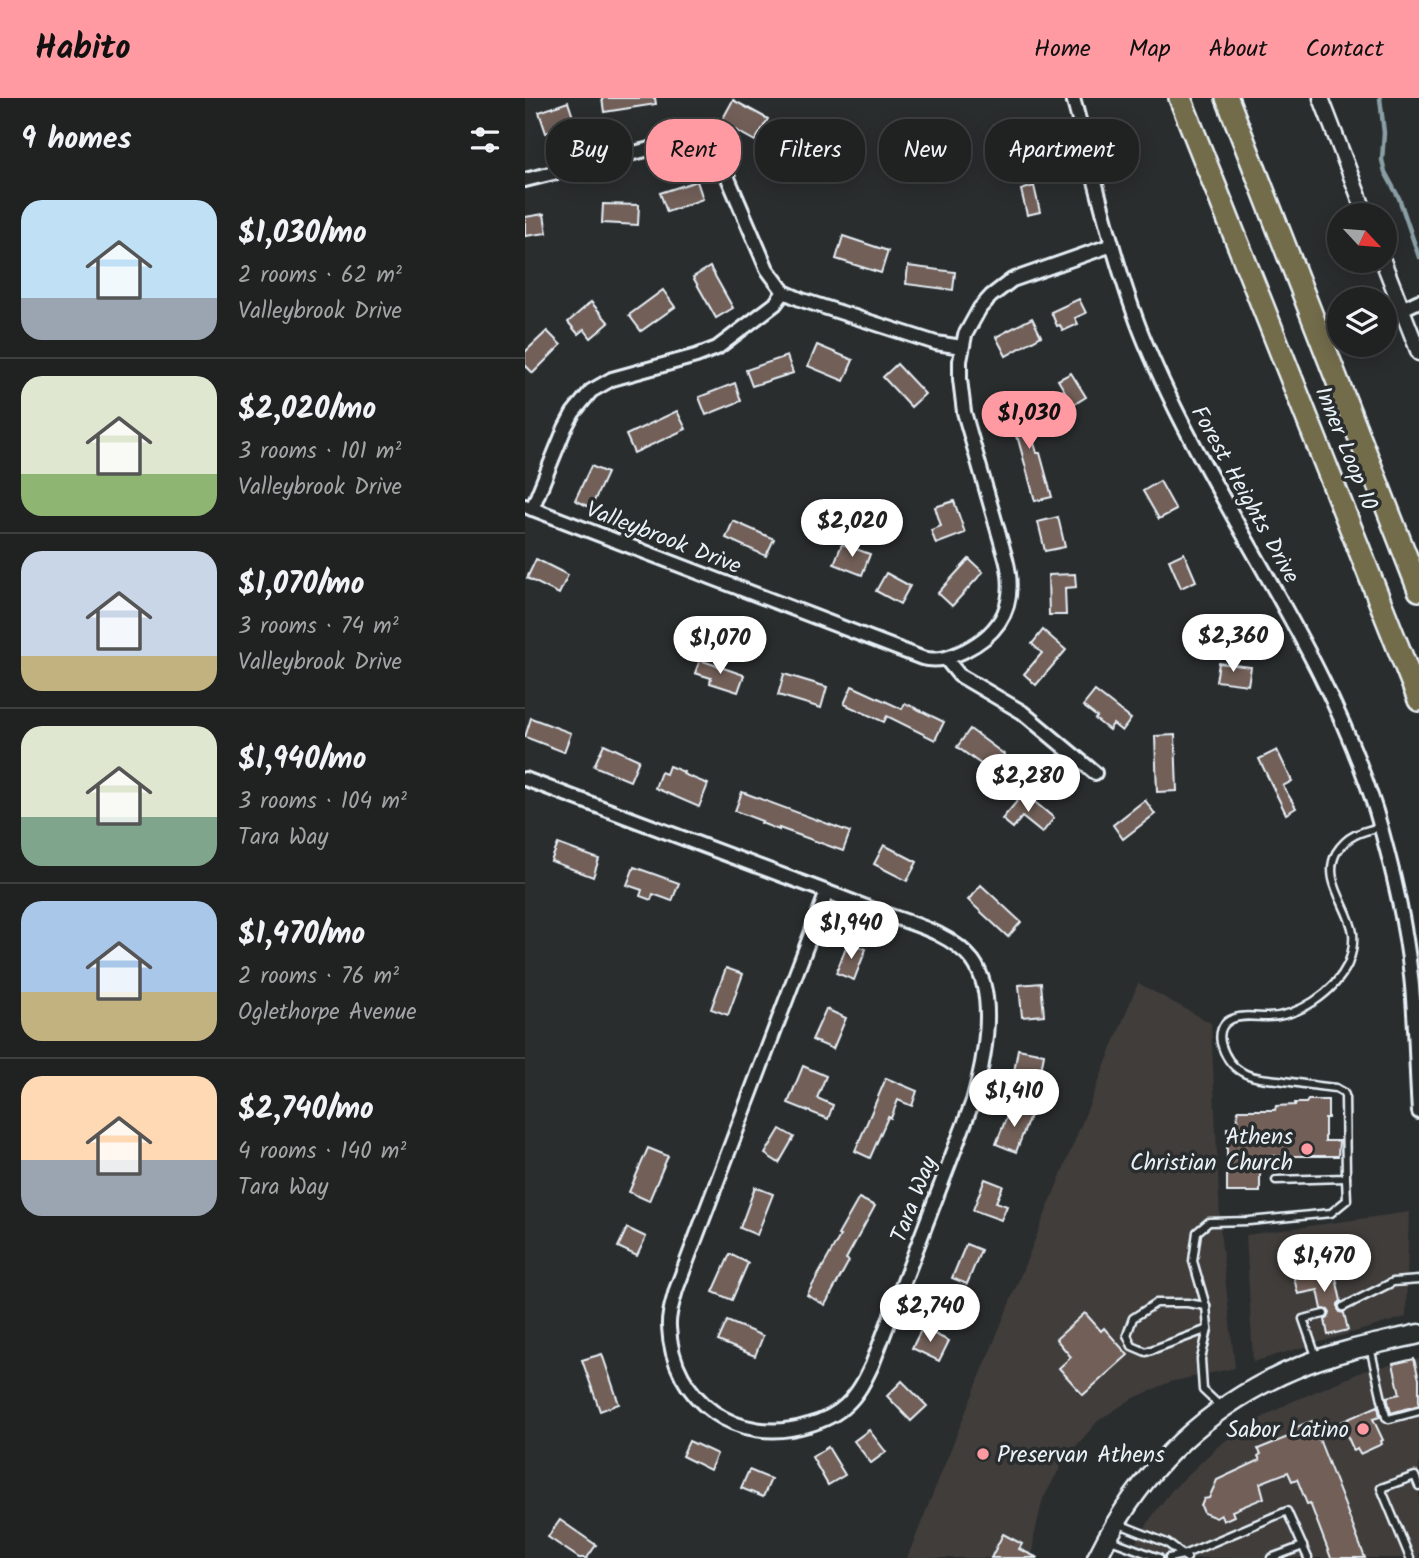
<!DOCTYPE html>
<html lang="en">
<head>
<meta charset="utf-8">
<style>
	body { margin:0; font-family:Kalam,sans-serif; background:#282a2a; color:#f1f3f6; height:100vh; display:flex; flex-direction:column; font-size:26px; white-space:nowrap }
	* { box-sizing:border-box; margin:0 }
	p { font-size:23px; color:#a2a4a5 }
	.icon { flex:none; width:38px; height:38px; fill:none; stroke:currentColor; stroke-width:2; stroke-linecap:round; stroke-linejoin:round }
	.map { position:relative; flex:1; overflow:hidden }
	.drawer { display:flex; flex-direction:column; background:#202222; width:525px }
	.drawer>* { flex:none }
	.guide { position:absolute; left:21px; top:21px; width:665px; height:63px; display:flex; gap:14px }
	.needle { width:46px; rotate:116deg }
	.tools { position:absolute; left:802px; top:105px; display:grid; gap:14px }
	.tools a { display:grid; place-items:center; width:70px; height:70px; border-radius:50%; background:#202222; box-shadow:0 4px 18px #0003,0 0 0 2px #3d3f40; font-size:35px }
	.price { position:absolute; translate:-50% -60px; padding:0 16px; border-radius:24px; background:#fff; color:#222; font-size:23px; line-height:46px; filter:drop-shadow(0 2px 4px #0008) }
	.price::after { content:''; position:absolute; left:50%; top:42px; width:21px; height:16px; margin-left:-10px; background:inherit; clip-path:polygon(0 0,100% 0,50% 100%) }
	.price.on { background:#ff9aa2; color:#111 }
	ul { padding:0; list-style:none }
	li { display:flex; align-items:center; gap:21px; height:175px; padding:0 21px }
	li+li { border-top:2px solid #3d3f40 }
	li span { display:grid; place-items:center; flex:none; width:196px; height:140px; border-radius:21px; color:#555 }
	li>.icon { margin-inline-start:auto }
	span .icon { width:84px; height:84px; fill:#fffc; stroke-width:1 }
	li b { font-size:30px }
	h2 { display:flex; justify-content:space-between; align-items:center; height:84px; padding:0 21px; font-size:30px }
	.pill { padding:0 24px; border-radius:28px; background:#202222; box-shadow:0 4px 18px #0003,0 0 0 2px #3d3f40; font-size:24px; line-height:63px }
	.pill.on { background:#ff9aa2; color:#111 }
	header { display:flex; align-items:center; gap:42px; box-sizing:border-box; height:98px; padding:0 35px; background:#ff9aa2; color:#111 }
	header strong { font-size:33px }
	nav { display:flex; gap:38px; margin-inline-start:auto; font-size:24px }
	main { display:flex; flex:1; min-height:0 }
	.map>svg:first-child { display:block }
	.built { fill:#3f3c3b }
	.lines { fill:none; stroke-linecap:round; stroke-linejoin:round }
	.stream { stroke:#8a9fa5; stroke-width:4.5 }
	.building { fill:#715f59; stroke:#e8f1f8; stroke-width:2 }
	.service-casing { stroke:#e8f1f8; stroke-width:11 }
	.minor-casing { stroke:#e8f1f8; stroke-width:18 }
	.tertiary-casing { stroke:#e8f1f8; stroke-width:19 }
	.secondary-casing { stroke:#e8f1f8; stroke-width:23 }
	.motorway-casing { stroke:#e8f1f8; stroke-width:26 }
	.service { stroke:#2a2d2e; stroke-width:6 }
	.minor { stroke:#2a2d2e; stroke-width:12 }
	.tertiary { stroke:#2a2d2e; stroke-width:14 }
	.secondary { stroke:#2a2d2e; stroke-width:18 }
	.motorway { stroke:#736c4b; stroke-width:21 }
	.poi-dot { fill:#ff9aa2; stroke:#2a2d2e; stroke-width:2.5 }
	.labels { text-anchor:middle; stroke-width:7; stroke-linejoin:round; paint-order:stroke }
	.street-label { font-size:23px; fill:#e8f1f8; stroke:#2a2d2e }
	.poi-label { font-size:23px; fill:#e8f1f8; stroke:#2a2d2e; text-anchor:end }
</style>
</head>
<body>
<header>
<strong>Habito</strong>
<nav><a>Home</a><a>Map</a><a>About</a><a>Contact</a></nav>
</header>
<main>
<section class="drawer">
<h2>9 homes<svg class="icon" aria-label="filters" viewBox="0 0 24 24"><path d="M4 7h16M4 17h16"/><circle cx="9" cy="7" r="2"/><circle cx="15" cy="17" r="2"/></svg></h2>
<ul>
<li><span style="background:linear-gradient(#bfe0f5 70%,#9aa5b1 0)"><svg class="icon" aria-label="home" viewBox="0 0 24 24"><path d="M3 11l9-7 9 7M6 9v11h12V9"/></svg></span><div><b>$1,030/mo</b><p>2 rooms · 62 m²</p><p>Valleybrook Drive</p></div></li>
<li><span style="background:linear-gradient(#dfe7d0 70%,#8fb573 0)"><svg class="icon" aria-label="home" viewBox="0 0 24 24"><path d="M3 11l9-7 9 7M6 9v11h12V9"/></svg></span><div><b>$2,020/mo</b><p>3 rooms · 101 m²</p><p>Valleybrook Drive</p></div></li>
<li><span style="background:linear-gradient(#c9d6e8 75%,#c2b280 0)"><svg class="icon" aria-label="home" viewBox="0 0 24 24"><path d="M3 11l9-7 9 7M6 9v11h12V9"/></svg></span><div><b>$1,070/mo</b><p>3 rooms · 74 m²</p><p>Valleybrook Drive</p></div></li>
<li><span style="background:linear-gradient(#dfe7d0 65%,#7fa58c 0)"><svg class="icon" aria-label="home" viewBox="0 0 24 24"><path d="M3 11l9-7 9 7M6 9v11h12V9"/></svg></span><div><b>$1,940/mo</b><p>3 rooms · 104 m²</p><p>Tara Way</p></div></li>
<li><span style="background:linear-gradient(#a9c7e8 65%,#c2b280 0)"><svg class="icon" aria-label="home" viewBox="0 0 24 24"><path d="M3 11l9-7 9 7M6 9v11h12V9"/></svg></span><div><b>$1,470/mo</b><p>2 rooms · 76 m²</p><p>Oglethorpe Avenue</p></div></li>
<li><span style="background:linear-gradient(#ffd9b3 60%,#9aa5b1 0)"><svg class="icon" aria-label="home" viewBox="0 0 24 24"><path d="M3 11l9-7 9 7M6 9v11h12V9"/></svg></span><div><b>$2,740/mo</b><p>4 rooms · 140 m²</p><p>Tara Way</p></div></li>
</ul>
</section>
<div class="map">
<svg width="894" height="1460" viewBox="0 0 894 1460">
	<rect width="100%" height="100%" fill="#2a2d2e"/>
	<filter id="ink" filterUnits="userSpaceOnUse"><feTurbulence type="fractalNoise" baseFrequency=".0143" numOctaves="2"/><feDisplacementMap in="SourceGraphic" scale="14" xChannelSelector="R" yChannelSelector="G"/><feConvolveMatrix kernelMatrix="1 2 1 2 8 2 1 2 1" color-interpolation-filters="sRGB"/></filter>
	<g filter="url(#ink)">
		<g class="built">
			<polygon points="613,885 686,925 696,1141 710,1270 645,1284 605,1302 573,1323 540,1361 518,1401 509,1439 507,1460 382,1460"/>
			<polygon points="884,1114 881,1219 728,1264 721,1137"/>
			<polygon points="894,1261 894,1460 601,1460 630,1414 647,1392 691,1350 716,1331 766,1304 841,1272"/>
		</g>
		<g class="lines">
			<polyline class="stream" points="855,0 859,35 857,62 860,74 874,100 894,159"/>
		</g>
		<g class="building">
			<polygon points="77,0 130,0 131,6 79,14"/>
			<polygon points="208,2 243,21 230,43 196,24"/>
			<polygon points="43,4 50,25 21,35 14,14"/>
			<polygon points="488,26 489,39 471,42 469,28"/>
			<polygon points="320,36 332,53 311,68 299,51"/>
			<polygon points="172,83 178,101 142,114 135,95"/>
			<polygon points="509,88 515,114 502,117 496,92"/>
			<polygon points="78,106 114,107 113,127 77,125"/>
			<polygon points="19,116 22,135 0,138 0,119"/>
			<polygon points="318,138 363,153 356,175 311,161"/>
			<polygon points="383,168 430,174 428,192 381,186"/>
			<polygon points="185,169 208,210 191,220 168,179"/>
			<polygon points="138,192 150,209 116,233 104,217"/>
			<polygon points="554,201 561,215 550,220 553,226 538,233 535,227 532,228 526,214"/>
			<polygon points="66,204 84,225 66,240 59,231 53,236 43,224"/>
			<polygon points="507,220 516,238 481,258 471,239"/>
			<polygon points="22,233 36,247 8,275 0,267 0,254"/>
			<polygon points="292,247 328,262 319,283 283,268"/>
			<polygon points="262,258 268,275 227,288 221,272"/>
			<polygon points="372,266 400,296 386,309 358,279"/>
			<polygon points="546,275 561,299 548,307 533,282"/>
			<polygon points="210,285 216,303 181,317 174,299"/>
			<polygon points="496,300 512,355 515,355 527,399 510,403 493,341 492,341 481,304"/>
			<polygon points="152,313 161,331 109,355 101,337"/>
			<polygon points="66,368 82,375 66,410 50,402"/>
			<polygon points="635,383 651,412 634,421 618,393"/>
			<polygon points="429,403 440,435 411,446 406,432 416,428 410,409"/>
			<polygon points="533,419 540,449 520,453 513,424"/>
			<polygon points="208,423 249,441 241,458 201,440"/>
			<polygon points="317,446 345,456 337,477 309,466"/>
			<polygon points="659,455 671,483 656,490 644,462"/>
			<polygon points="11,461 43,477 34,496 2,480"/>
			<polygon points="444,461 458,474 427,508 413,495"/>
			<polygon points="361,475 385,488 375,506 351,493"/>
			<polygon points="550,476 551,489 540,490 541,517 524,517 523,477"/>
			<polygon points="518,532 541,552 511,587 499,576 517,555 507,546"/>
			<polygon points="175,562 219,577 213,594 185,585 186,580 170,575"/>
			<polygon points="694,565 726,569 723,587 691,583"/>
			<polygon points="259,576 302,589 296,610 253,597"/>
			<polygon points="327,588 377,611 380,605 419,624 410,642 362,618 359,624 319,606"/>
			<polygon points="570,593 606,621 597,633 588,626 584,632 570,621 572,619 558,608"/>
			<polygon points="6,620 46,635 39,654 0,639"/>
			<polygon points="445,631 480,657 467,674 432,649"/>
			<polygon points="650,637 652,693 632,694 630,638"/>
			<polygon points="79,646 114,662 105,683 69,668"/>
			<polygon points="752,652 767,683 758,688 771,710 761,716 734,661"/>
			<polygon points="144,668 159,674 158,676 183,686 174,709 130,690 136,674 141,676"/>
			<polygon points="217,694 325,734 318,753 254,730 254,732 236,725 237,723 210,713"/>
			<polygon points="499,695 529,720 517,735 497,719 488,730 477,721"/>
			<polygon points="620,702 630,716 598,741 588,727"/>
			<polygon points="33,746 74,761 68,779 26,763"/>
			<polygon points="359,747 392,764 382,783 349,766"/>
			<polygon points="109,769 154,785 147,803 128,796 126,802 115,798 117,792 102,787"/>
			<polygon points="456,787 496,824 483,839 443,802"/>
			<polygon points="323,844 341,851 329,882 311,875"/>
			<polygon points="201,870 218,876 203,917 186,911"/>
			<polygon points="516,885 519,917 497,919 494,887"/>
			<polygon points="301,911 321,920 308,951 287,942"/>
			<polygon points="493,951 519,956 515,979 489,974"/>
			<polygon points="278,968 301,978 292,1000 308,1007 303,1021 263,1005"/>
			<polygon points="361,980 392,993 387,1008 373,1002 366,1020 363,1019 345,1060 330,1053"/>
			<polygon points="783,1002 803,1002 803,1020 800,1020 800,1043 814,1043 813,1058 735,1058 735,1094 702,1094 702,1030 712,1030 713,1012 750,1012 751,1008 770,1007 770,1005 781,1005"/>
			<polygon points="486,1008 506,1015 491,1054 471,1046"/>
			<polygon points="255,1031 269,1039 254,1065 240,1056"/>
			<polygon points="123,1050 143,1058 124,1103 104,1094"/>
			<polygon points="460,1081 478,1088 471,1104 482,1108 476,1122 448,1112"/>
			<polygon points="230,1089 248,1096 232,1137 215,1130"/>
			<polygon points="334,1100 350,1108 321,1161 324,1163 300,1207 282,1197 315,1138 313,1137"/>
			<polygon points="102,1130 121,1139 112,1158 93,1149"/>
			<polygon points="441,1146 456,1152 442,1186 427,1180"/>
			<polygon points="205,1156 223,1165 207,1202 188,1194"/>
			<polygon points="808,1166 816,1203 813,1206 813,1211 815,1214 819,1215 823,1232 803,1237 800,1222 803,1220 805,1215 803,1212 797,1211 793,1192 773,1196 768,1176"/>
			<polygon points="560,1215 576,1233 579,1230 603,1257 558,1297 534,1270 546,1259 531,1241"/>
			<polygon points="202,1223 238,1238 230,1258 193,1243"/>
			<polygon points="397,1230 424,1243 414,1263 387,1250"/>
			<polygon points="77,1256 94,1306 75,1313 57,1262"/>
			<polygon points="889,1261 894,1281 894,1307 866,1315 862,1299 875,1296 868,1266"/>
			<polygon points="377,1283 402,1308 386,1323 362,1298"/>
			<polygon points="853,1308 855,1319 848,1321 858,1342 856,1343 857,1346 835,1356 832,1351 829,1353 816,1324"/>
			<polygon points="787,1323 819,1405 840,1460 806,1460 785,1405 782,1406 772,1381 767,1383 763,1374 735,1385 739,1400 707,1413 709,1418 698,1423 696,1417 691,1420 679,1415 676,1408 679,1401 684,1400 692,1382 735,1362 733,1358 736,1356 733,1351 768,1337 766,1331"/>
			<polygon points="344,1332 361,1354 346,1365 329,1343"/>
			<polygon points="164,1343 192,1356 185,1372 157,1358"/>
			<polygon points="303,1349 320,1377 303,1387 287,1359"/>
			<polygon points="224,1372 246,1381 238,1399 216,1390"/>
			<polygon points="35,1422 71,1447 62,1460 54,1460 23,1439"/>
			<polygon points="478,1436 497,1446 494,1451 513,1460 466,1460"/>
		</g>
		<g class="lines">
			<defs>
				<g id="service">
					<path d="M751 1082 821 1080 820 997 818 994 811 990C791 988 772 985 753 982 741 981 727 980 717 974 706 968 699 956 696 945 694 935 697 926 705 922 715 916 731 919 742 919 773 919 809 895 823 866 827 856 829 846 828 835 824 808 797 783 811 755 816 747 822 741 830 737 838 733 847 731 855 729"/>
					<polyline points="681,1208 662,1205 631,1205 608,1220 602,1237 607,1248 621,1254 683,1231"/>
					<polyline points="818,1209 868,1184 894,1182"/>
					<polyline points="845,1249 861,1319 864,1321 894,1313"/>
					<polyline points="792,1261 778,1221 799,1216"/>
					<polyline points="696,1309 678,1292 676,1261 683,1231 681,1208 668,1163 672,1134 684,1124 724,1123 806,1115 822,1102 821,1080"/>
					<polyline points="594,1426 642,1445 658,1457 644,1460"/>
					<polyline points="583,1441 634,1460"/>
					<polyline points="662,1460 658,1457 762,1413 783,1460"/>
					<polyline points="746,1460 778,1448"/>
					<polyline points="885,1460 856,1390 890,1378 894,1388"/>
				</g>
				<g id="minor">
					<path d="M548 0C568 72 584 145 609 215 620 247 635 279 650 310 716 444 806 568 851 713 867 767 880 822 886 878 891 923 891 968 894 1014"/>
					<path d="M0 82 145 46C169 45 188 52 200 73L242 171 259 194 277 202 411 245 437 249"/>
					<polyline points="877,211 894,203"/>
					<path d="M0 408 397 560C413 564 424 560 439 553 479 533 492 503 481 461L439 314 435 281V263L440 237 455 210 466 198 487 182 587 147"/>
					<polyline points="7,411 40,330 48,315 66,293 87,281 171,258 192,250 250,206 259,194"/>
					<polyline points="421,561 434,577 497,614 570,675"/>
					<path d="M0 681C90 715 180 748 270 782 298 792 326 803 354 814 385 825 427 835 448 863 473 898 459 964 448 1003L347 1267C340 1282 333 1296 321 1307 310 1318 297 1323 283 1327 213 1349 147 1303 144 1229 143 1216 148 1204 151 1192L302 794"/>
				</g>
				<g id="tertiary">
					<polyline points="796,0 841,117"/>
					<polyline points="858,163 894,255"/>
				</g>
				<path id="secondary" d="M572 1460C617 1368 685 1304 781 1266 817 1252 856 1245 894 1236"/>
				<g id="motorway">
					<polyline points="655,0 894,602"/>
					<polyline points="702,0 894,492"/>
				</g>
			</defs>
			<use href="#service" class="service-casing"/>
			<use href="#minor" class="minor-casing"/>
			<use href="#tertiary" class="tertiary-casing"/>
			<use href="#secondary" class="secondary-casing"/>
			<use href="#motorway" class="motorway-casing"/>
			<use href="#service" class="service"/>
			<use href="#minor" class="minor"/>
			<use href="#tertiary" class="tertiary"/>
			<use href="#secondary" class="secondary"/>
			<use href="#motorway" class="motorway"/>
		</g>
	</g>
	<g class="poi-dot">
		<circle cx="782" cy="1051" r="7"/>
		<circle cx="838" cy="1331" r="7"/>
		<circle cx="458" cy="1356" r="7"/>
	</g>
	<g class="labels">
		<g class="street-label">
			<text transform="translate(822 350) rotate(68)" y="8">Inner Loop 10</text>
			<text transform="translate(721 396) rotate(61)" y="8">Forest Heights Drive</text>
			<text transform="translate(139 439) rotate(21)" y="8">Valleybrook Drive</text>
			<text transform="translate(388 1101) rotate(-69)" y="8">Tara Way</text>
		</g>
		<g class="poi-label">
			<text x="768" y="1046">Athens<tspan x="768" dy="26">Christian Church</tspan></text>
			<text x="824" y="1339">Sabor Latino</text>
			<text x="472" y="1364" text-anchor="start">Preservan Athens</text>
		</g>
	</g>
</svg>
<div class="tools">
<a><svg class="needle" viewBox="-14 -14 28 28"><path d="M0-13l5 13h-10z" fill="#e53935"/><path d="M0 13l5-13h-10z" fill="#a2a4a5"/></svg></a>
<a><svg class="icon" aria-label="layers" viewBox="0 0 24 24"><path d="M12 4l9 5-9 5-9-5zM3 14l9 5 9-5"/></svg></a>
</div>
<b class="price on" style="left:504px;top:353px">$1,030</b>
<b class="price" style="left:327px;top:461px">$2,020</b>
<b class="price" style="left:708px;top:576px">$2,360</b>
<b class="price" style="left:195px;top:578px">$1,070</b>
<b class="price" style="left:503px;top:716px">$2,280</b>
<b class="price" style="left:326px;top:863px">$1,940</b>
<b class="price" style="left:489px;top:1031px">$1,410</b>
<b class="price" style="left:799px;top:1196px">$1,470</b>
<b class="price" style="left:405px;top:1246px">$2,740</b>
<div class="guide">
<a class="pill">Buy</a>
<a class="pill on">Rent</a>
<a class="pill">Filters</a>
<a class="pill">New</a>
<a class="pill">Apartment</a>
</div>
</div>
</main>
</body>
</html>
